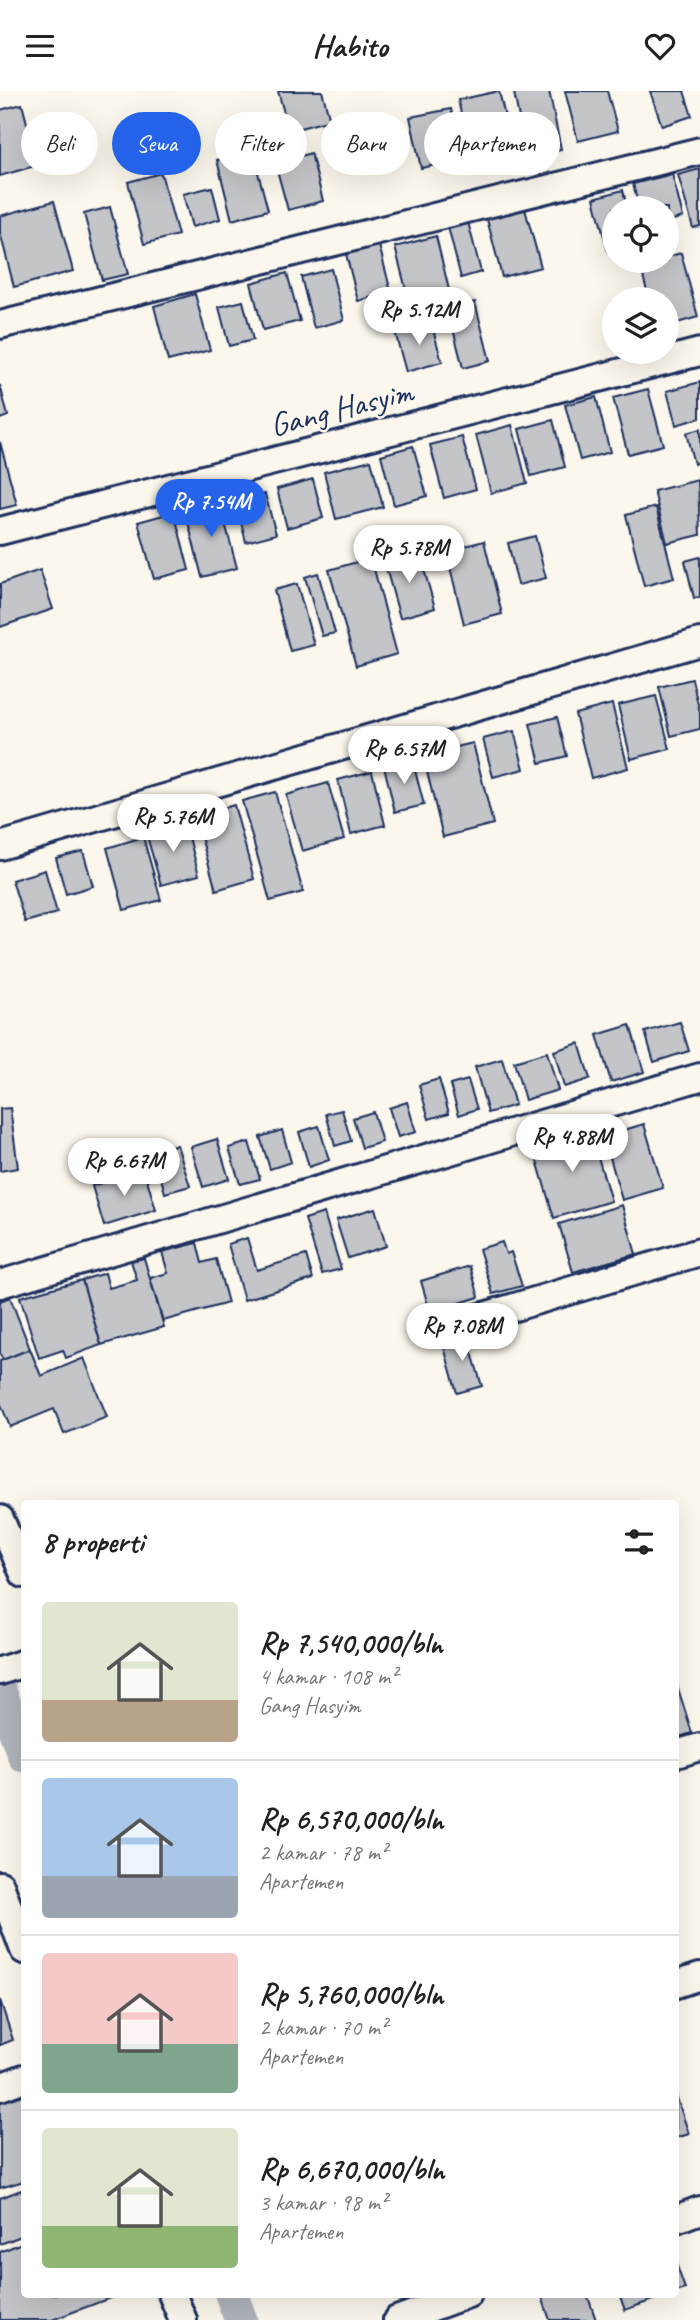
<!DOCTYPE html>
<html lang="id">
<head>
<meta charset="utf-8">
<style>
	body { margin:0; font-family:Caveat,sans-serif; background:#f2f2f2; color:#222; height:100vh; display:flex; flex-direction:column; font-size:26px; white-space:nowrap }
	* { box-sizing:border-box; margin:0 }
	p { font-size:23px; color:#767676 }
	.icon { flex:none; width:38px; height:38px; fill:none; stroke:currentColor; stroke-width:2; stroke-linecap:round; stroke-linejoin:round }
	.map { position:relative; flex:1; overflow:hidden }
	.drawer { position:absolute; left:21px; top:1409px; width:658px; height:798px; display:flex; flex-direction:column; background:#fff; border-radius:7px; box-shadow:0 7px 28px #0002 }
	.drawer>* { flex:none }
	.banner { position:absolute; left:21px; top:21px; width:658px; height:63px; display:flex; gap:14px }
	.fabs { position:absolute; left:602px; top:105px; display:grid; gap:14px }
	.fabs a { display:grid; place-items:center; width:77px; height:77px; border-radius:50%; background:#fff; box-shadow:0 7px 28px #0002; font-size:35px }
	.price { position:absolute; translate:-50% -60px; padding:0 16px; border-radius:24px; background:#fff; color:#222; font-size:23px; line-height:46px; filter:drop-shadow(0 2px 4px #0008) }
	.price::after { content:''; position:absolute; left:50%; top:42px; width:21px; height:16px; margin-left:-10px; background:inherit; clip-path:polygon(0 0,100% 0,50% 100%) }
	.price.on { background:#2563eb; color:#fff }
	ul { padding:0; list-style:none }
	li { display:flex; align-items:center; gap:21px; height:175px; padding:0 21px }
	li+li { border-top:2px solid #e0e0e0 }
	li span { display:grid; place-items:center; flex:none; width:196px; height:140px; border-radius:7px; color:#555 }
	li>.icon { margin-inline-start:auto }
	span .icon { width:84px; height:84px; fill:#fffc; stroke-width:1 }
	li b { font-size:30px }
	h2 { display:flex; justify-content:space-between; align-items:center; height:84px; padding:0 21px; font-size:30px }
	.chip { padding:0 24px; border-radius:32px; background:#fff; box-shadow:0 7px 28px #0002; font-size:24px; line-height:63px }
	.chip.on { background:#2563eb; color:#fff }
	header { display:flex; justify-content:space-between; align-items:center; height:91px; padding:0 21px; background:#fff; font-size:32px; font-weight:600 }
	.map>svg:first-child { display:block }
	.lines { fill:none; stroke-linecap:round; stroke-linejoin:round }
	.canal { stroke:#afb3bb; stroke-width:33 }
	.building { fill:#c3c5c9; stroke:#1b2f5e; stroke-width:2 }
	.minor-casing { stroke:#1b2f5e; stroke-width:32 }
	.minor { stroke:#fbf7ec; stroke-width:26 }
	.labels { text-anchor:middle; stroke-width:5; stroke-linejoin:round; paint-order:stroke }
	.street-label { font-size:33px; fill:#1b2f5e; stroke:#fbf7ec }
</style>
</head>
<body>
<header><svg class="icon" aria-label="menu" viewBox="0 0 24 24"><path d="M4 6h16M4 12h16M4 18h16"/></svg>Habito<svg class="icon" aria-label="heart" viewBox="0 0 24 24"><path d="M12 20l-8-8c-3-5 5-10 8-4 3-6 11-1 8 4z"/></svg></header>
<div class="map">
<svg width="700" height="2229" viewBox="0 0 700 2229">
	<rect width="100%" height="100%" fill="#fbf7ec"/>
	<filter id="ink" filterUnits="userSpaceOnUse"><feTurbulence type="fractalNoise" baseFrequency=".0143" numOctaves="2"/><feDisplacementMap in="SourceGraphic" scale="14" xChannelSelector="R" yChannelSelector="G"/><feConvolveMatrix kernelMatrix="1 2 1 2 8 2 1 2 1" color-interpolation-filters="sRGB"/></filter>
	<g filter="url(#ink)">
		<g class="lines">
			<g class="canal">
				<polyline points="0,1600 24,1665"/>
				<polyline points="231,2203 241,2229"/>
			</g>
		</g>
		<g class="building">
			<polygon points="278,0 322,0 330,29 289,40"/>
			<polygon points="499,0 514,65 473,75 458,9"/>
			<polygon points="522,0 549,0 561,58 527,66 514,2"/>
			<polygon points="565,0 607,0 618,40 578,50"/>
			<polygon points="650,0 684,0 692,25 662,35"/>
			<polygon points="22,13 38,74 0,85 0,19"/>
			<polygon points="451,18 461,69 421,77 410,26"/>
			<polygon points="252,59 268,119 232,129 217,69"/>
			<polygon points="311,62 323,110 288,119 275,72"/>
			<polygon points="700,78 700,135 693,137 678,84"/>
			<polygon points="161,82 178,144 144,153 128,91"/>
			<polygon points="672,83 683,126 667,131 667,117 639,117 633,93"/>
			<polygon points="212,96 220,128 192,136 183,103"/>
			<polygon points="623,99 627,117 614,117 614,159 608,161 594,107"/>
			<polygon points="54,110 73,180 14,196 0,141 0,125"/>
			<polygon points="110,116 128,183 102,189 84,123"/>
			<polygon points="525,118 541,176 502,186 487,128"/>
			<polygon points="468,131 481,181 461,187 448,136"/>
			<polygon points="436,145 450,203 410,214 395,156"/>
			<polygon points="379,154 391,201 358,210 346,163"/>
			<polygon points="681,162 698,226 667,235 667,208 649,208 640,173 653,170 667,170 667,166"/>
			<polygon points="331,178 344,229 314,237 301,186"/>
			<polygon points="287,182 300,230 263,239 251,192"/>
			<polygon points="195,203 210,259 168,270 154,215"/>
			<polygon points="243,210 253,249 229,255 219,216"/>
			<polygon points="475,211 490,270 463,277 448,218"/>
			<polygon points="431,231 442,271 406,281 395,241"/>
			<polygon points="700,291 700,327 676,334 667,300"/>
			<polygon points="0,294 8,325 0,328"/>
			<polygon points="648,298 663,354 628,363 613,307"/>
			<polygon points="596,306 610,361 580,369 565,314"/>
			<polygon points="553,329 565,376 531,385 519,338"/>
			<polygon points="512,334 527,392 491,402 476,344"/>
			<polygon points="700,338 700,371 694,373 686,342"/>
			<polygon points="462,346 476,398 444,407 430,354"/>
			<polygon points="0,351 17,414 0,418"/>
			<polygon points="413,355 427,405 394,414 381,364"/>
			<polygon points="371,369 383,416 336,428 324,381"/>
			<polygon points="313,388 323,427 287,437 277,398"/>
			<polygon points="698,389 700,444 667,452 654,400"/>
			<polygon points="265,403 276,443 246,451 236,411"/>
			<polygon points="219,409 237,477 202,486 185,419"/>
			<polygon points="656,416 674,487 644,495 626,424"/>
			<polygon points="174,421 189,479 154,488 138,431"/>
			<polygon points="535,445 546,487 518,494 508,452"/>
			<polygon points="484,450 502,523 464,533 446,460"/>
			<polygon points="419,461 435,517 400,527 384,470"/>
			<polygon points="700,466 700,506 694,507 685,470"/>
			<polygon points="371,467 397,563 356,575 329,479"/>
			<polygon points="40,479 53,518 0,536 0,493"/>
			<polygon points="318,482 335,542 322,545 305,486"/>
			<polygon points="297,493 314,554 290,560 274,499"/>
			<polygon points="692,588 700,622 700,638 671,645 659,596"/>
			<polygon points="656,605 670,658 631,668 618,614"/>
			<polygon points="612,613 628,677 591,687 575,623"/>
			<polygon points="557,626 567,665 540,672 530,633"/>
			<polygon points="514,640 524,678 493,686 483,648"/>
			<polygon points="473,652 493,733 443,746 423,664"/>
			<polygon points="412,668 424,714 395,721 384,675"/>
			<polygon points="372,680 385,734 351,743 338,689"/>
			<polygon points="328,692 344,748 302,760 286,704"/>
			<polygon points="275,701 303,801 270,810 242,710"/>
			<polygon points="234,714 254,788 216,799 195,725"/>
			<polygon points="185,731 199,784 161,794 146,742"/>
			<polygon points="143,746 161,809 124,819 107,757"/>
			<polygon points="83,760 93,795 66,803 56,767"/>
			<polygon points="45,779 57,822 25,831 12,789"/>
			<polygon points="680,931 689,960 654,971 645,941"/>
			<polygon points="630,934 644,981 611,991 597,944"/>
			<polygon points="579,952 590,988 564,996 554,960"/>
			<polygon points="547,961 558,999 525,1009 514,971"/>
			<polygon points="502,968 515,1014 488,1022 475,976"/>
			<polygon points="439,988 449,1022 429,1028 419,994"/>
			<polygon points="468,989 477,1018 459,1024 450,994"/>
			<polygon points="407,1011 416,1041 398,1046 389,1017"/>
			<polygon points="10,1017 18,1077 0,1080 0,1018"/>
			<polygon points="342,1019 351,1050 335,1055 326,1023"/>
			<polygon points="373,1021 382,1051 362,1057 353,1027"/>
			<polygon points="644,1033 663,1097 622,1109 604,1045"/>
			<polygon points="319,1035 329,1069 309,1076 299,1041"/>
			<polygon points="282,1039 291,1071 270,1078 260,1046"/>
			<polygon points="590,1039 611,1110 554,1127 533,1056"/>
			<polygon points="217,1048 229,1088 203,1096 191,1056"/>
			<polygon points="249,1051 260,1088 240,1093 229,1057"/>
			<polygon points="177,1054 190,1095 165,1102 154,1061"/>
			<polygon points="144,1079 156,1119 104,1135 92,1095"/>
			<polygon points="622,1114 636,1163 573,1181 559,1133"/>
			<polygon points="375,1117 386,1155 348,1167 336,1129"/>
			<polygon points="324,1122 341,1178 322,1183 305,1128"/>
			<polygon points="247,1147 257,1179 306,1164 313,1188 244,1209 228,1153"/>
			<polygon points="502,1151 506,1163 511,1161 522,1195 493,1203 479,1158"/>
			<polygon points="197,1152 202,1172 216,1168 228,1212 163,1230 150,1187 168,1182 162,1161"/>
			<polygon points="144,1167 164,1236 101,1254 82,1189 105,1182 109,1197 137,1189 131,1170"/>
			<polygon points="470,1175 479,1206 430,1221 421,1190"/>
			<polygon points="82,1189 101,1254 66,1267 63,1259 39,1267 20,1206"/>
			<polygon points="10,1206 30,1258 3,1269 0,1263 0,1210"/>
			<polygon points="466,1242 482,1295 457,1302 442,1249"/>
			<polygon points="30,1258 41,1285 84,1267 107,1326 64,1343 54,1318 10,1336 0,1311 0,1270"/>
			<polygon points="676,1591 692,1642 676,1647"/>
			<polygon points="0,1909 13,1949 0,1954"/>
			<polygon points="24,2003 24,2090 0,2097 0,2011"/>
			<polygon points="676,2004 689,2043 676,2047"/>
			<polygon points="24,2098 24,2144 0,2153 0,2107"/>
			<polygon points="24,2151 24,2203 112,2203 113,2206 52,2229 0,2229 0,2161"/>
			<polygon points="676,2172 685,2198 676,2201"/>
			<polygon points="541,2203 587,2203 596,2229 550,2229"/>
			<polygon points="619,2203 670,2203 625,2219"/>
		</g>
		<g class="lines">
			<defs>
				<g id="minor">
					<polyline points="0,234 700,60"/>
					<polyline points="0,440 700,261"/>
					<polyline points="0,755 700,551"/>
					<polyline points="0,1193 700,986"/>
					<polyline points="437,1239 700,1161"/>
					<polyline points="0,1428 24,1483"/>
					<polyline points="0,1580 24,1572"/>
					<polyline points="676,1663 700,1656"/>
					<polyline points="0,1794 24,1859"/>
					<polyline points="676,1893 700,1885"/>
					<polyline points="0,1996 24,1987"/>
					<polyline points="676,2128 700,2119"/>
					<polyline points="172,2203 183,2229"/>
					<polyline points="397,2229 468,2203"/>
				</g>
			</defs>
			<use href="#minor" class="minor-casing"/>
			<use href="#minor" class="minor"/>
		</g>
	</g>
	<g class="labels">
		<g class="street-label">
			<text transform="translate(341 316) rotate(-14)" y="12">Gang Hasyim</text>
		</g>
	</g>
</svg>
<div class="fabs">
<a><svg class="icon" aria-label="locate" viewBox="0 0 24 24"><circle cx="12" cy="12" r="6"/><path d="M12 2v4M12 18v4M2 12h4M18 12h4"/></svg></a>
<a><svg class="icon" aria-label="layers" viewBox="0 0 24 24"><path d="M12 4l9 5-9 5-9-5zM3 14l9 5 9-5"/></svg></a>
</div>
<b class="price" style="left:419px;top:256px">Rp 5.12M</b>
<b class="price on" style="left:211px;top:448px">Rp 7.54M</b>
<b class="price" style="left:409px;top:494px">Rp 5.78M</b>
<b class="price" style="left:404px;top:695px">Rp 6.57M</b>
<b class="price" style="left:173px;top:763px">Rp 5.76M</b>
<b class="price" style="left:572px;top:1083px">Rp 4.88M</b>
<b class="price" style="left:124px;top:1107px">Rp 6.67M</b>
<b class="price" style="left:462px;top:1272px">Rp 7.08M</b>
<div class="banner">
<a class="chip">Beli</a>
<a class="chip on">Sewa</a>
<a class="chip">Filter</a>
<a class="chip">Baru</a>
<a class="chip">Apartemen</a>
</div>
<section class="drawer">
<h2>8 properti<svg class="icon" aria-label="filters" viewBox="0 0 24 24"><path d="M4 7h16M4 17h16"/><circle cx="9" cy="7" r="2"/><circle cx="15" cy="17" r="2"/></svg></h2>
<ul>
<li><span style="background:linear-gradient(#dfe7d0 70%,#b9a48a 0)"><svg class="icon" aria-label="home" viewBox="0 0 24 24"><path d="M3 11l9-7 9 7M6 9v11h12V9"/></svg></span><div><b>Rp 7,540,000/bln</b><p>4 kamar · 108 m²</p><p>Gang Hasyim</p></div></li>
<li><span style="background:linear-gradient(#a9c7e8 70%,#9aa5b1 0)"><svg class="icon" aria-label="home" viewBox="0 0 24 24"><path d="M3 11l9-7 9 7M6 9v11h12V9"/></svg></span><div><b>Rp 6,570,000/bln</b><p>2 kamar · 78 m²</p><p>Apartemen</p></div></li>
<li><span style="background:linear-gradient(#f6c9c9 65%,#7fa58c 0)"><svg class="icon" aria-label="home" viewBox="0 0 24 24"><path d="M3 11l9-7 9 7M6 9v11h12V9"/></svg></span><div><b>Rp 5,760,000/bln</b><p>2 kamar · 70 m²</p><p>Apartemen</p></div></li>
<li><span style="background:linear-gradient(#dfe7d0 70%,#8fb573 0)"><svg class="icon" aria-label="home" viewBox="0 0 24 24"><path d="M3 11l9-7 9 7M6 9v11h12V9"/></svg></span><div><b>Rp 6,670,000/bln</b><p>3 kamar · 98 m²</p><p>Apartemen</p></div></li>
</ul>
</section>
</div>
</body>
</html>
